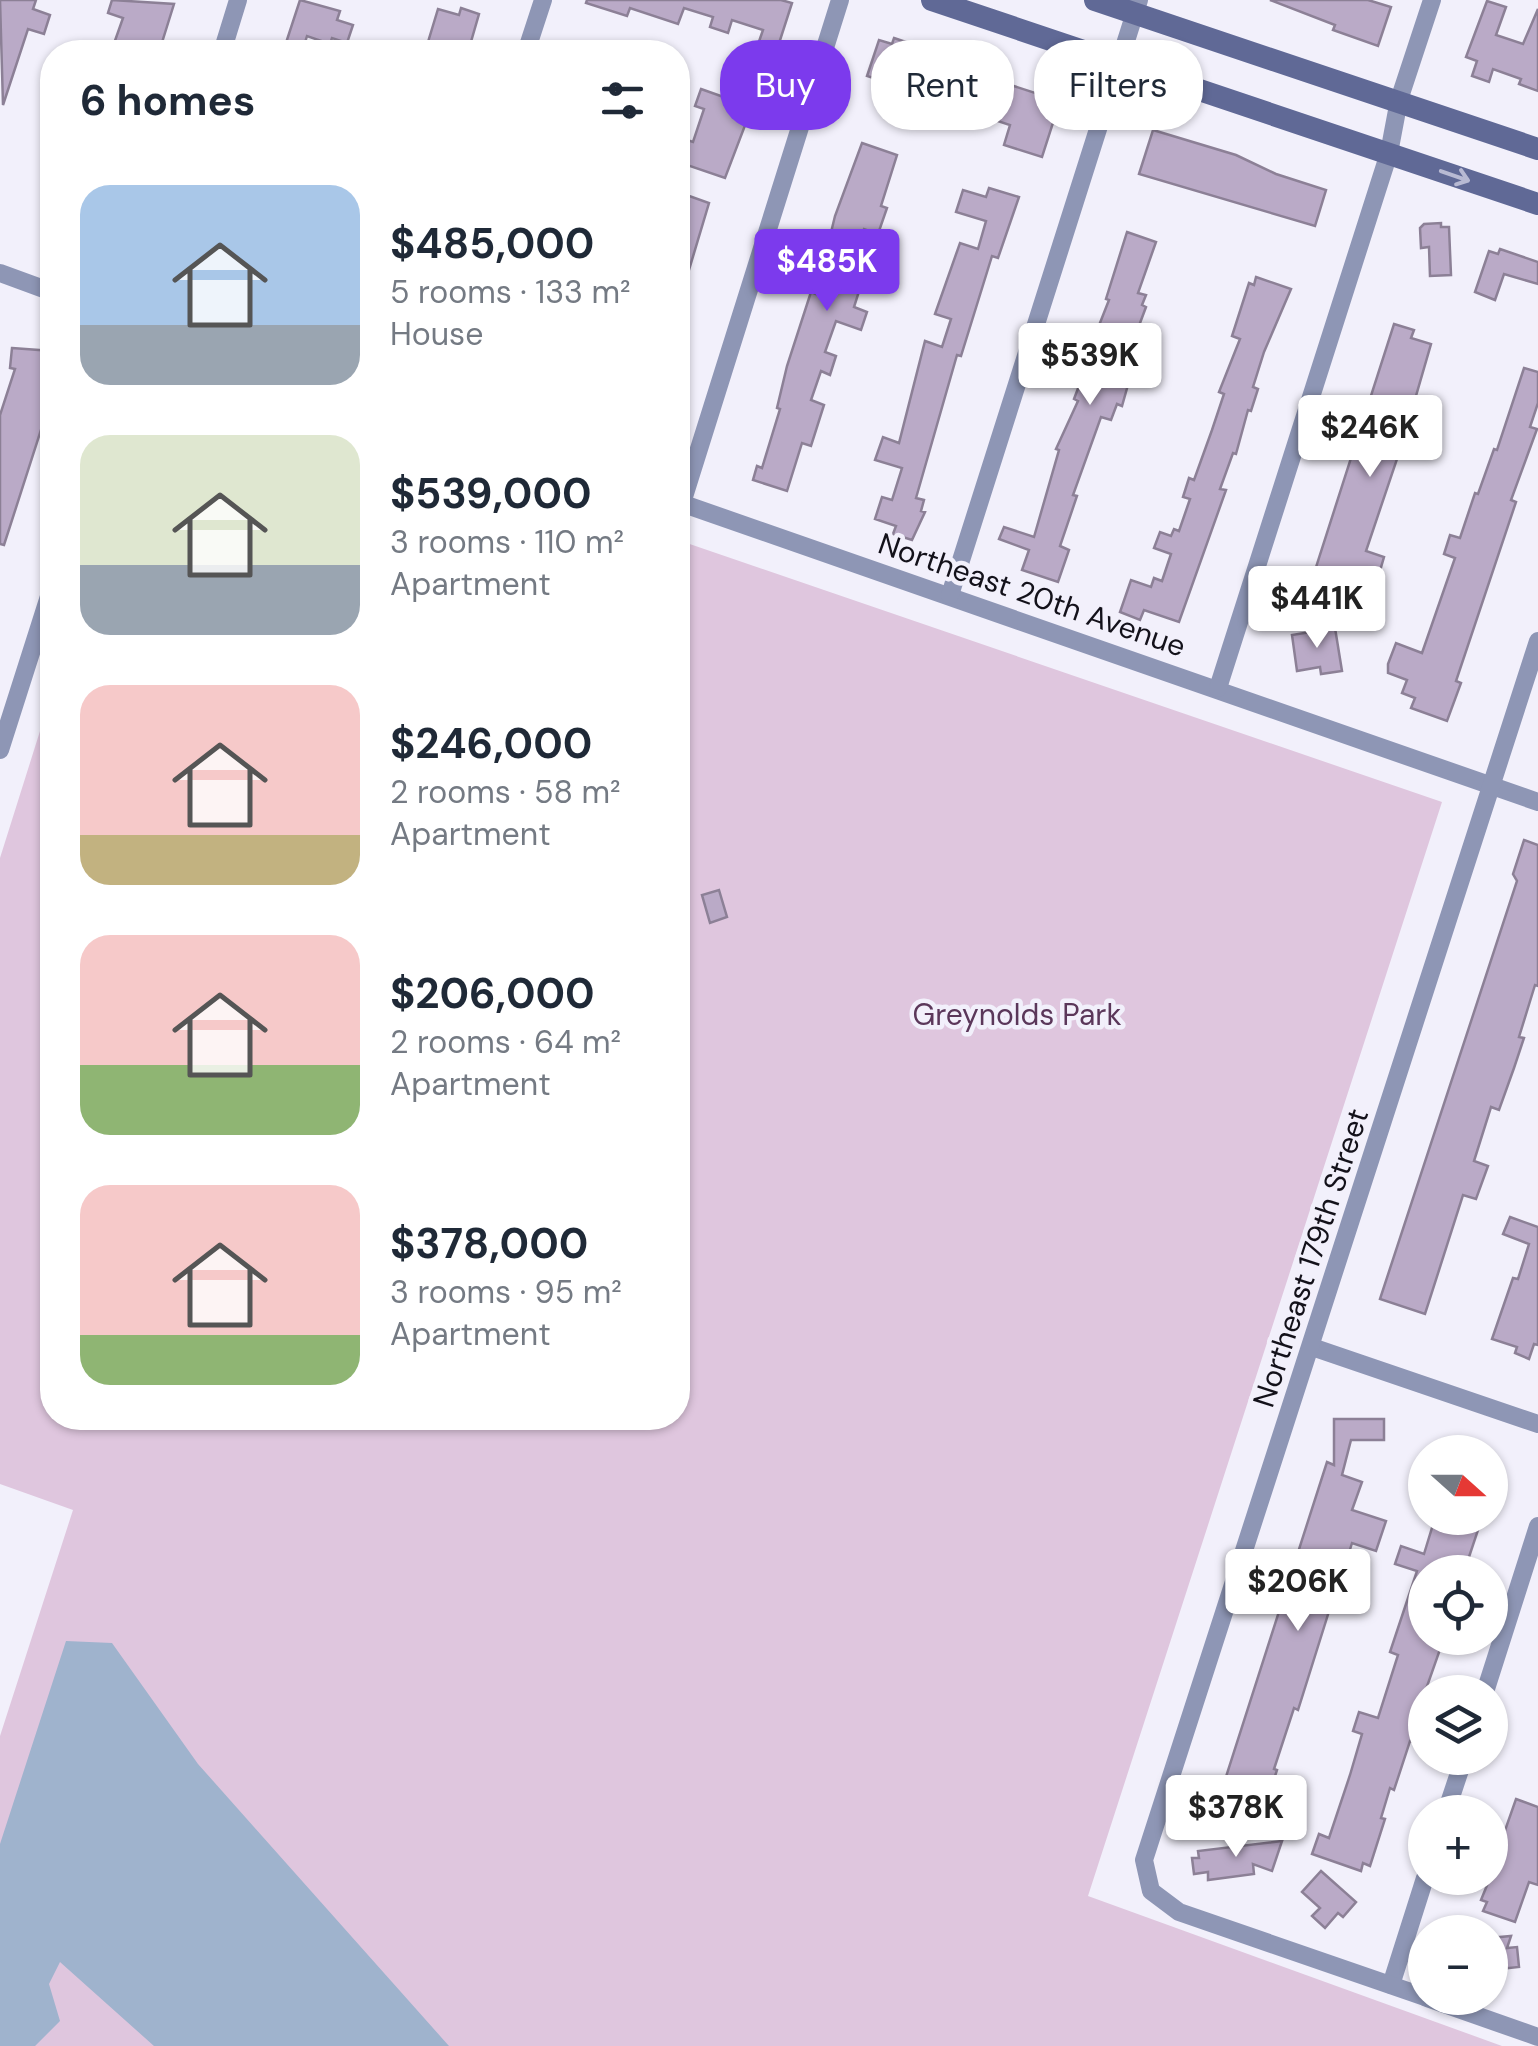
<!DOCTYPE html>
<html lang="en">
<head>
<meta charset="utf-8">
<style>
	body { margin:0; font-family:"DM Sans",sans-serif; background:#f6f6f7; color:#1f2937; height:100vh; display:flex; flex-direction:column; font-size:38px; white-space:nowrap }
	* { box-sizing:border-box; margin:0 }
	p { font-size:32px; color:#747a83 }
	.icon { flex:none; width:55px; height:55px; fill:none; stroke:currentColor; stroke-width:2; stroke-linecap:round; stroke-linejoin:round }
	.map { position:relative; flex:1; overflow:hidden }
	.drawer { position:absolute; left:40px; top:40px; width:650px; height:1390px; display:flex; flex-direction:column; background:#fff; border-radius:40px; box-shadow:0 2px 8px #0004 }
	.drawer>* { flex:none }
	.top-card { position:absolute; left:720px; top:40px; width:668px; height:90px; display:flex; gap:20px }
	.needle { width:65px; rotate:111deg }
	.tools { position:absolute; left:1408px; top:1435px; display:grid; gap:20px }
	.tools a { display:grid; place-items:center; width:100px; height:100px; border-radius:50%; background:#fff; box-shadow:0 2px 8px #0004; font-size:50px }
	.price { position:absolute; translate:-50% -85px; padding:0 22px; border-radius:10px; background:#fff; color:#222; font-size:32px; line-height:65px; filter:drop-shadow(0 2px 5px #0008) }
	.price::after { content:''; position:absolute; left:50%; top:60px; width:30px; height:22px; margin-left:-15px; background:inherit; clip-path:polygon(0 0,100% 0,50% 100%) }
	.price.current { background:#7c3aed; color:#fff }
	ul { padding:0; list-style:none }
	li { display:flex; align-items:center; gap:30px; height:250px; padding:0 40px }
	li span { display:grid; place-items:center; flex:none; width:280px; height:200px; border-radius:30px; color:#555 }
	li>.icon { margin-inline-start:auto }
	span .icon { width:120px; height:120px; fill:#fffc; stroke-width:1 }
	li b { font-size:42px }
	h2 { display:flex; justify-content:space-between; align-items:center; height:120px; padding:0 40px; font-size:42px }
	.pill { padding:0 35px; border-radius:40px; background:#fff; box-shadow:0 2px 8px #0004; font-size:35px; line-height:90px }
	.pill.current { background:#7c3aed; color:#fff }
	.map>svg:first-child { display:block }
	.green { fill:#dfc6de }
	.water { fill:#9fb3cd }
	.building { fill:#baaac7; stroke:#8c8096; stroke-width:2.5 }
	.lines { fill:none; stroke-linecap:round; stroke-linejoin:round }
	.street { stroke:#8e96b5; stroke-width:18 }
	.secondary { stroke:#606996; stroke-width:22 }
	.oneway { stroke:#b8bad3 }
	.labels { text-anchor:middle; stroke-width:9; stroke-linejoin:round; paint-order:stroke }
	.street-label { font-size:30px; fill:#13111a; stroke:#f2f0fb }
	.park-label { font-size:30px; fill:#5b375a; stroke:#f2f0fb }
</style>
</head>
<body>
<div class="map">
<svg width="1538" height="2046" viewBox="0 0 1538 2046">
	<rect width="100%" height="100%" fill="#f2f0fb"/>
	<polygon class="green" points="678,540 1442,802 1088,1896 1502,2046 0,2046 0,1736 73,1510 0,1484 0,858 52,693 52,1418 678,1418"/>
	<polygon class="water" points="66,1641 112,1643 198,1764 449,2046 154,2046 60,1962 49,1984 60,2021 35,2046 0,2046 0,1844"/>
	<g class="building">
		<polygon points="0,0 36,0 33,9 50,15 44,34 28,29 3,105"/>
		<polygon points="112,0 174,4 159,52 111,52 123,18 108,13"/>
		<polygon points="300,0 340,11 337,20 353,25 347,43 332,38 330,44 307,36 302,52 283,52"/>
		<polygon points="587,0 781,0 792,3 773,62 754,56 763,30 732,20 728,33 710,27 713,17 684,8 678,24 630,8 627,16 586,3"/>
		<polygon points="1270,0 1368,0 1391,7 1378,46 1333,30 1335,25"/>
		<polygon points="1487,1 1506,7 1496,35 1523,44 1538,9 1538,91 1519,84 1521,79 1493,69 1489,82 1472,76 1477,61 1466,57"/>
		<polygon points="461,8 479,14 468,52 425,52 438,9 459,15"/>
		<polygon points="894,38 918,46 915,54 1060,101 1042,157 1004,145 1010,125 934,100 937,91 906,80 904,88 867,76 879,40 892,44"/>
		<polygon points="701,89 752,107 725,178 678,162 681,138 693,142 704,109 695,106"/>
		<polygon points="1153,130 1236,155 1276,174 1326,190 1315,226 1139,174"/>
		<polygon points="862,143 897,155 881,206 887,208 878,234 864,229 855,259 868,263 854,307 867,312 861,330 836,321 825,352 836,356 830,375 821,371 811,400 824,405 811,446 802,443 787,491 753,480 757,466 762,468 780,409 777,408 787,366 811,292 816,294 835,216"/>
		<polygon points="989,188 1019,197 998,258 992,256 961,356 957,355 916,498 924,500 921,511 925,512 912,540 893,534 896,526 875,519 882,497 892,500 902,468 875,460 883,437 899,443 925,341 942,347 951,319 935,314 960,243 978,249 986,221 956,212 963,190 986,197"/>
		<polygon points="678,192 709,203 680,300 678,299"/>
		<polygon points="1441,223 1441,227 1449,227 1451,275 1430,276 1429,247 1421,248 1420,228 1424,224"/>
		<polygon points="1127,232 1156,242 1138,293 1146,295 1142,305 1146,307 1131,347 1138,349 1122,406 1117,404 1111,420 1101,417 1073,495 1077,496 1060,546 1069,550 1058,582 1022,570 1029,550 999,539 1004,527 1034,537 1059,450 1056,449 1078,401 1074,399 1090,357 1087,356 1109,300 1106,299"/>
		<polygon points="1500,249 1538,262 1538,284 1504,274 1495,300 1475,292 1489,251 1498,254"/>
		<polygon points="1256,277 1291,289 1264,352 1253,387 1258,389 1251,411 1248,410 1236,454 1233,453 1220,489 1226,490 1179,622 1144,610 1140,620 1120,612 1131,580 1151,587 1154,578 1162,581 1171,554 1154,548 1160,532 1171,536 1174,529 1179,531 1190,499 1183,497 1189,478 1194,480 1212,430 1224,394 1219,392 1240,339 1232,336 1249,283 1254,285"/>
		<polygon points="1394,324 1414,330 1411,338 1431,344 1407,427 1414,429 1408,449 1401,447 1366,551 1384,557 1366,619 1310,600 1313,590 1309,589"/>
		<polygon points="12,348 52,351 52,368 49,405 4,545 0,544 0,415 15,369 10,368"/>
		<polygon points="1524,368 1538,372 1538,403 1530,427 1537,429 1511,500 1516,502 1456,681 1461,683 1447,721 1411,708 1415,698 1402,693 1407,680 1388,673 1388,664 1396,643 1422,653 1455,558 1444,554 1450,535 1460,538 1475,493 1478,494 1494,449 1497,450"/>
		<polygon points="1335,628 1342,671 1321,674 1320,667 1297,671 1292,635"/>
		<polygon points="1524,840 1538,845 1538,986 1535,985 1519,1037 1524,1038 1514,1068 1499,1110 1491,1107 1474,1161 1488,1166 1476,1199 1463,1195 1425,1314 1380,1299 1517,881 1513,874"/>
		<polygon points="719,890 727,917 710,923 702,895"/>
		<polygon points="1510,1217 1538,1227 1538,1345 1534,1344 1529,1359 1515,1353 1517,1347 1492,1339 1513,1278 1518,1279 1529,1244 1503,1234"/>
		<polygon points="1334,1419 1384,1419 1384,1440 1351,1440 1342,1475 1362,1482 1352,1510 1386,1521 1376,1551 1352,1543 1344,1569 1334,1566 1322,1605 1330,1608 1298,1710 1294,1708 1274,1769 1277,1770 1262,1817 1287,1825 1282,1840 1219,1820 1222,1810 1216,1808 1327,1462 1334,1465"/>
		<polygon points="1435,1518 1482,1518 1464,1572 1425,1572 1425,1638 1444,1638 1425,1692 1416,1743 1410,1741 1394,1790 1390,1788 1381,1818 1385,1819 1370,1866 1363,1863 1361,1871 1312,1854 1319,1834 1329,1838 1350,1775 1362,1734 1353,1731 1359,1712 1378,1718 1398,1655 1390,1652 1417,1571 1395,1564 1401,1546 1424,1554"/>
		<polygon points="1516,1799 1538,1807 1538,1885 1529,1882 1515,1922 1483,1911 1487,1902 1481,1900 1490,1878 1490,1858 1495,1859"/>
		<polygon points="1282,1841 1272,1871 1253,1864 1254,1874 1208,1880 1208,1872 1194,1874 1192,1858 1199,1858 1198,1851"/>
		<polygon points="1321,1871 1356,1902 1343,1917 1338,1913 1325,1928 1312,1916 1320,1908 1302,1892"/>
		<polygon points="1511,1936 1507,1948 1517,1947 1519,1967 1500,1969 1493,1991 1490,1990 1490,1938"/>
	</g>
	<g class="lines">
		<g class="street">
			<polyline points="222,52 238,0"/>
			<polyline points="526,52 543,0"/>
			<polyline points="0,273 52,292"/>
			<polyline points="678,502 1538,802"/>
			<polyline points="682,503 840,0"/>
			<polyline points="950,595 1139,0"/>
			<polyline points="1218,688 1389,153 1399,100 1432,0"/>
			<polyline points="0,750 52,587"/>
			<polyline points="1312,1347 1538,1424"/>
			<polyline points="1485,1692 1538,1526"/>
			<polyline points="1446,1812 1464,1758"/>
			<polyline points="1391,1985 1425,1878"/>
			<polyline points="1425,1997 1179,1912 1151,1891 1144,1860 1538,641"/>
			<polyline points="1427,1998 1538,2037"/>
		</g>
		<g class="secondary">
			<polyline points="932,0 1538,204"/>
			<polyline points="1095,0 1538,149"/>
		</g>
	</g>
	<defs><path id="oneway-shaft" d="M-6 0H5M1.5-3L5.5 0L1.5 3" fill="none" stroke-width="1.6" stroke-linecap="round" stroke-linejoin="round" transform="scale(2.5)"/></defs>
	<use class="oneway" href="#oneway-shaft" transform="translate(1455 176) rotate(19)"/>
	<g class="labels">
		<g class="street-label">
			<text transform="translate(1032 595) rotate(19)" y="10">Northeast 20th Avenue</text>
			<text transform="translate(1311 1258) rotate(-72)" y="10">Northeast 179th Street</text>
		</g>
		<g class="park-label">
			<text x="1017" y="1025">Greynolds Park</text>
		</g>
	</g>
</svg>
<div class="tools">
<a><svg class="needle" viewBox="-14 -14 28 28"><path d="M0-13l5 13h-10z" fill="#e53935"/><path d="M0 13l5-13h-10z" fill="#747a83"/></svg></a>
<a><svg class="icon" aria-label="locate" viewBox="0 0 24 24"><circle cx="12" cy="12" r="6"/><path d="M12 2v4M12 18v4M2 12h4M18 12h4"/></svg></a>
<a><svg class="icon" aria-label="layers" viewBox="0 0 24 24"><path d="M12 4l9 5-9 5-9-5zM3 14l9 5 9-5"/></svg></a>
<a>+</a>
<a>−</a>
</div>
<b class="price current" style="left:827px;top:314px">$485K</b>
<b class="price" style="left:1090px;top:408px">$539K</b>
<b class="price" style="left:1370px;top:480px">$246K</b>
<b class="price" style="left:1317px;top:651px">$441K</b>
<b class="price" style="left:1298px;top:1634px">$206K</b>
<b class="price" style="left:1236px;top:1860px">$378K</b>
<div class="top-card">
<a class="pill current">Buy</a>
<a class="pill">Rent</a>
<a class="pill">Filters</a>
</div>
<section class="drawer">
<h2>6 homes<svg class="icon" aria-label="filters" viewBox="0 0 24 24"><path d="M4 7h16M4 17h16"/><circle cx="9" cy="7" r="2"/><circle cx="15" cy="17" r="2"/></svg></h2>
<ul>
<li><span style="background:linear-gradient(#a9c7e8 70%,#9aa5b1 0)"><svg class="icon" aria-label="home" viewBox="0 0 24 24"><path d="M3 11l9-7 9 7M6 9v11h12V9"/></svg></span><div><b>$485,000</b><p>5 rooms · 133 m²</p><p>House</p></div></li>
<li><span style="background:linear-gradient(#dfe7d0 65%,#9aa5b1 0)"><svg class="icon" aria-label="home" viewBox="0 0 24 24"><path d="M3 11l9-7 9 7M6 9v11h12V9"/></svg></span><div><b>$539,000</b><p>3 rooms · 110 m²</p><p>Apartment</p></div></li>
<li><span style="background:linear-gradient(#f6c9c9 75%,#c2b280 0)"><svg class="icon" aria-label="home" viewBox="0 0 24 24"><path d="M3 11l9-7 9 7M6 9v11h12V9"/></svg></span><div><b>$246,000</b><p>2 rooms · 58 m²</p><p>Apartment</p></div></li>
<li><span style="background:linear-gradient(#f6c9c9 65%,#8fb573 0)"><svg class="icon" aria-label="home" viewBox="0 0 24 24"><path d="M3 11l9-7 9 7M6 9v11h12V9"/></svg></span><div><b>$206,000</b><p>2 rooms · 64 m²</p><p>Apartment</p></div></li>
<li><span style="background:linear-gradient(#f6c9c9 75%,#8fb573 0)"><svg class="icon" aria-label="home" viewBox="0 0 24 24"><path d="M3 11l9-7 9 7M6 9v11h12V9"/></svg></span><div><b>$378,000</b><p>3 rooms · 95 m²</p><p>Apartment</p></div></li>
</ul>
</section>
</div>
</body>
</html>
